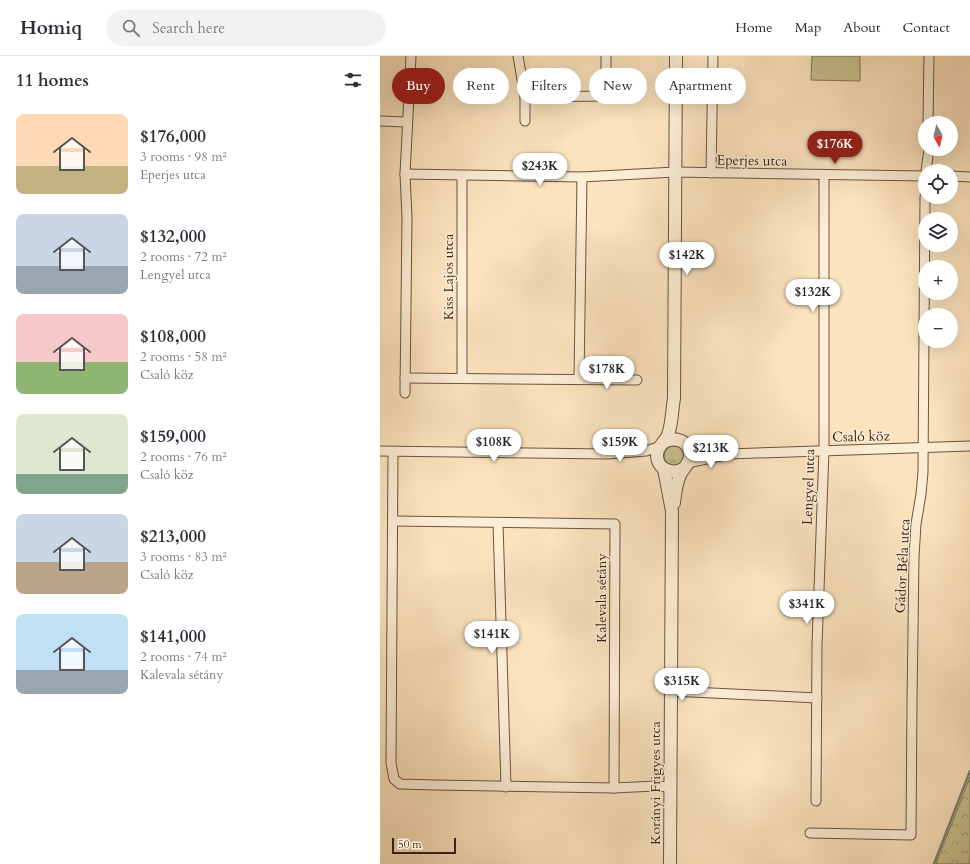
<!DOCTYPE html>
<html lang="en">
<head>
<meta charset="utf-8">
<style>
	body { margin:0; font-family:Cardo,serif; background:#f2f2f3; color:#2b2b33; height:100vh; display:flex; flex-direction:column; font-size:15px; white-space:nowrap }
	* { box-sizing:border-box; margin:0 }
	p { font-size:13px; color:#7c7c81 }
	.icon { flex:none; width:22px; height:22px; fill:none; stroke:currentColor; stroke-width:2; stroke-linecap:round; stroke-linejoin:round }
	.map { position:relative; flex:1; overflow:hidden }
	.details { display:flex; flex-direction:column; background:#fff; width:380px }
	.details>* { flex:none }
	.hud { position:absolute; left:12px; top:12px; width:380px; height:36px; display:flex; gap:8px }
	.needle { width:26px; rotate:172deg }
	.controls { position:absolute; left:538px; top:60px; display:grid; gap:8px }
	.controls a { display:grid; place-items:center; width:40px; height:40px; border-radius:50%; background:#fff; box-shadow:0 4px 16px #0002; font-size:20px }
	.scale { position:absolute; left:12px; bottom:10px; width:64px; box-sizing:border-box; padding-left:4px; border:2px solid #3b2416; border-top:0; font-size:11px; line-height:14px; white-space:nowrap; color:#3b2416; -webkit-text-stroke:3px #fcedd5; paint-order:stroke }
	.price { position:absolute; translate:-50% -34px; padding:0 9px; border-radius:14px; background:#fff; color:#222; font-size:13px; line-height:26px; filter:drop-shadow(0 1px 2px #0008) }
	.price::after { content:''; position:absolute; left:50%; top:24px; width:12px; height:9px; margin-left:-6px; background:inherit; clip-path:polygon(0 0,100% 0,50% 100%) }
	.price.current { background:#8f2418; color:#fff }
	ul { padding:0; list-style:none }
	li { display:flex; align-items:center; gap:12px; height:100px; padding:0 16px }
	li span { display:grid; place-items:center; flex:none; width:112px; height:80px; border-radius:8px; color:#555 }
	li>.icon { margin-inline-start:auto }
	span .icon { width:48px; height:48px; fill:#fffc; stroke-width:1 }
	li b { font-size:17px }
	h2 { display:flex; justify-content:space-between; align-items:center; height:48px; padding:0 16px; font-size:17px }
	.pill { padding:0 14px; border-radius:18px; background:#fff; box-shadow:0 4px 16px #0002; font-size:14px; line-height:36px }
	.pill.current { background:#8f2418; color:#fff }
	header { display:flex; align-items:center; gap:24px; box-sizing:border-box; height:56px; padding:0 20px; background:#fff; border-bottom:1px solid #e1e1e2 }
	header strong { font-size:19px }
	nav { display:flex; gap:22px; margin-inline-start:auto; font-size:14px }
	.search { width:280px; height:36px; background:#f2f2f3; display:flex; align-items:center; gap:10px; box-sizing:border-box; padding:0 14px; border-radius:22px; color:#7c7c81; font-size:15px }
	main { display:flex; flex:1; min-height:0 }
	.map>svg:first-child { display:block }
	.grass { fill:url(#grass-tufts); stroke:#807251 }
	.forest { fill:url(#forest-crowns); stroke:#807251 }
	.garden { fill:#c6c18c; stroke:#807251 }
	.lines { fill:none; stroke-linecap:round; stroke-linejoin:round }
	.stream { stroke:#778077; stroke-width:2.5 }
	.minor-casing { stroke:#6b5440; stroke-width:11 }
	.tertiary-casing { stroke:#6b5440; stroke-width:14 }
	.minor { stroke:#fcedd5; stroke-width:9 }
	.tertiary { stroke:#fcedd5; stroke-width:12 }
	.labels { text-anchor:middle; stroke-width:3; stroke-linejoin:round; paint-order:stroke }
	.street-label { font-size:14px; fill:#3b2416; stroke:#fcedd5 }
</style>
</head>
<body>
<header>
<strong>Homiq</strong>
<div class="search"><svg class="icon" aria-label="search" viewBox="0 0 24 24"><circle cx="10" cy="10" r="6"/><path d="M15 15l6 6"/></svg>Search here</div>
<nav><a>Home</a><a>Map</a><a>About</a><a>Contact</a></nav>
</header>
<main>
<section class="details">
<h2>11 homes<svg class="icon" aria-label="filters" viewBox="0 0 24 24"><path d="M4 7h16M4 17h16"/><circle cx="9" cy="7" r="2"/><circle cx="15" cy="17" r="2"/></svg></h2>
<ul>
<li><span style="background:linear-gradient(#ffd9b3 65%,#c2b280 0)"><svg class="icon" aria-label="home" viewBox="0 0 24 24"><path d="M3 11l9-7 9 7M6 9v11h12V9"/></svg></span><div><b>$176,000</b><p>3 rooms · 98 m²</p><p>Eperjes utca</p></div></li>
<li><span style="background:linear-gradient(#c9d6e8 65%,#9aa5b1 0)"><svg class="icon" aria-label="home" viewBox="0 0 24 24"><path d="M3 11l9-7 9 7M6 9v11h12V9"/></svg></span><div><b>$132,000</b><p>2 rooms · 72 m²</p><p>Lengyel utca</p></div></li>
<li><span style="background:linear-gradient(#f6c9c9 60%,#8fb573 0)"><svg class="icon" aria-label="home" viewBox="0 0 24 24"><path d="M3 11l9-7 9 7M6 9v11h12V9"/></svg></span><div><b>$108,000</b><p>2 rooms · 58 m²</p><p>Csaló köz</p></div></li>
<li><span style="background:linear-gradient(#dfe7d0 75%,#7fa58c 0)"><svg class="icon" aria-label="home" viewBox="0 0 24 24"><path d="M3 11l9-7 9 7M6 9v11h12V9"/></svg></span><div><b>$159,000</b><p>2 rooms · 76 m²</p><p>Csaló köz</p></div></li>
<li><span style="background:linear-gradient(#c9d6e8 60%,#b9a48a 0)"><svg class="icon" aria-label="home" viewBox="0 0 24 24"><path d="M3 11l9-7 9 7M6 9v11h12V9"/></svg></span><div><b>$213,000</b><p>3 rooms · 83 m²</p><p>Csaló köz</p></div></li>
<li><span style="background:linear-gradient(#bfe0f5 70%,#9aa5b1 0)"><svg class="icon" aria-label="home" viewBox="0 0 24 24"><path d="M3 11l9-7 9 7M6 9v11h12V9"/></svg></span><div><b>$141,000</b><p>2 rooms · 74 m²</p><p>Kalevala sétány</p></div></li>
</ul>
</section>
<div class="map">
<svg width="590" height="808" viewBox="0 0 590 808">
	<defs>
		<pattern id="grass-tufts" width="24" height="20" patternUnits="userSpaceOnUse"><rect width="24" height="20" fill="#c6c18c"/><path d="M3 7l-1-3M5 7V3M7 7l1-3M15 17l-1-3M17 17v-4M19 17l1-3" fill="none" stroke="#a29d71"/></pattern>
		<pattern id="forest-crowns" width="20" height="18" patternUnits="userSpaceOnUse"><rect width="20" height="18" fill="#c6c18c"/><path d="M2 6a3 3 0 1 1 6 0M12 15a3 3 0 1 1 6 0" fill="none" stroke="#a29d71"/></pattern>
	</defs>
	<rect width="100%" height="100%" fill="#fbe3be"/>
	<filter id="stains"><feTurbulence type="fractalNoise" baseFrequency=".005" numOctaves="4"/><feColorMatrix values="0 0 0 0 .2 0 0 0 0 .09 0 0 0 0 .02 0 0 0 .5 -.17"/></filter>
	<radialGradient id="worn" r=".72"><stop offset=".6" stop-color="#630" stop-opacity="0"/><stop offset="1" stop-color="#630" stop-opacity=".3"/></radialGradient>
	<circle class="grass" cx="294" cy="400" r="10"/>
	<polygon class="forest" points="590,721 590,808 556,808"/>
	<polygon class="garden" points="432,0 480,0 480,25 431,24"/>
	<g class="lines">
		<polyline class="stream" points="554,808 590,715"/>
		<defs>
			<g id="minor">
				<polyline points="138,0 145,41 145,65"/>
				<polyline points="145,41 226,40 226,0"/>
				<polyline points="0,65 27,66"/>
				<polyline points="548,67 549,0"/>
				<polyline points="546,115 549,93"/>
				<polyline points="331,117 333,0"/>
				<polyline points="25,118 202,121 295,116 545,120"/>
				<polyline points="571,120 590,121"/>
				<polyline points="25,322 257,324"/>
				<polyline points="82,322 82,120"/>
				<polyline points="199,323 202,121"/>
				<polyline points="25,337 27,162 25,118 31,0"/>
				<polyline points="307,390 311,393 348,398 590,390"/>
				<polyline points="0,395 228,398 266,395 281,390"/>
				<polyline points="13,396 11,707 14,723 20,728 54,729 234,732 275,730 290,731"/>
				<polyline points="307,409 312,406 341,400"/>
				<polyline points="13,465 235,468 234,732"/>
				<polyline points="118,467 126,731"/>
				<polyline points="291,635 437,642"/>
				<polyline points="436,745 437,589 444,394 444,119"/>
				<polyline points="430,777 531,779 532,646 534,501 536,468 541,438 543,416 545,141"/>
			</g>
			<g id="tertiary">
				<path d="M296 0 294 342C292 354 292 368 288 379 285 386 278 390 277 398 276 413 292 419 303 413"/>
				<path d="M284 386C295 380 310 385 310 399 310 408 303 412 300 419 296 428 295 438 294 447"/>
				<polyline points="284,413 292,455 290,808"/>
			</g>
		</defs>
		<use href="#minor" class="minor-casing"/>
		<use href="#tertiary" class="tertiary-casing"/>
		<use href="#minor" class="minor"/>
		<use href="#tertiary" class="tertiary"/>
	</g>
	<g class="labels">
		<g class="street-label">
			<text transform="translate(372 104) rotate(1)" y="5">Eperjes utca</text>
			<text transform="translate(68 221) rotate(-90)" y="5">Kiss Lajos utca</text>
			<text transform="translate(481 380) rotate(-1)" y="5">Csaló köz</text>
			<text transform="translate(428 431) rotate(-88)" y="5">Lengyel utca</text>
			<text transform="translate(522 510) rotate(-87)" y="5">Gádor Béla utca</text>
			<text transform="translate(221 542) rotate(-90)" y="5">Kalevala sétány</text>
			<text transform="translate(275 727) rotate(-90)" y="5">Korányi Frigyes utca</text>
		</g>
	</g>
	<rect width="100%" height="100%" filter="url(#stains)"/>
	<rect width="100%" height="100%" fill="url(#worn)"/>
</svg>
<div class="controls">
<a><svg class="needle" viewBox="-14 -14 28 28"><path d="M0-13l5 13h-10z" fill="#e53935"/><path d="M0 13l5-13h-10z" fill="#7c7c81"/></svg></a>
<a><svg class="icon" aria-label="locate" viewBox="0 0 24 24"><circle cx="12" cy="12" r="6"/><path d="M12 2v4M12 18v4M2 12h4M18 12h4"/></svg></a>
<a><svg class="icon" aria-label="layers" viewBox="0 0 24 24"><path d="M12 4l9 5-9 5-9-5zM3 14l9 5 9-5"/></svg></a>
<a>+</a>
<a>−</a>
</div>
<div class="scale">50 m</div>
<b class="price current" style="left:455px;top:109px">$176K</b>
<b class="price" style="left:160px;top:131px">$243K</b>
<b class="price" style="left:307px;top:220px">$142K</b>
<b class="price" style="left:433px;top:257px">$132K</b>
<b class="price" style="left:227px;top:334px">$178K</b>
<b class="price" style="left:114px;top:407px">$108K</b>
<b class="price" style="left:240px;top:407px">$159K</b>
<b class="price" style="left:331px;top:413px">$213K</b>
<b class="price" style="left:427px;top:569px">$341K</b>
<b class="price" style="left:112px;top:599px">$141K</b>
<b class="price" style="left:302px;top:646px">$315K</b>
<div class="hud">
<a class="pill current">Buy</a>
<a class="pill">Rent</a>
<a class="pill">Filters</a>
<a class="pill">New</a>
<a class="pill">Apartment</a>
</div>
</div>
</main>
</body>
</html>
